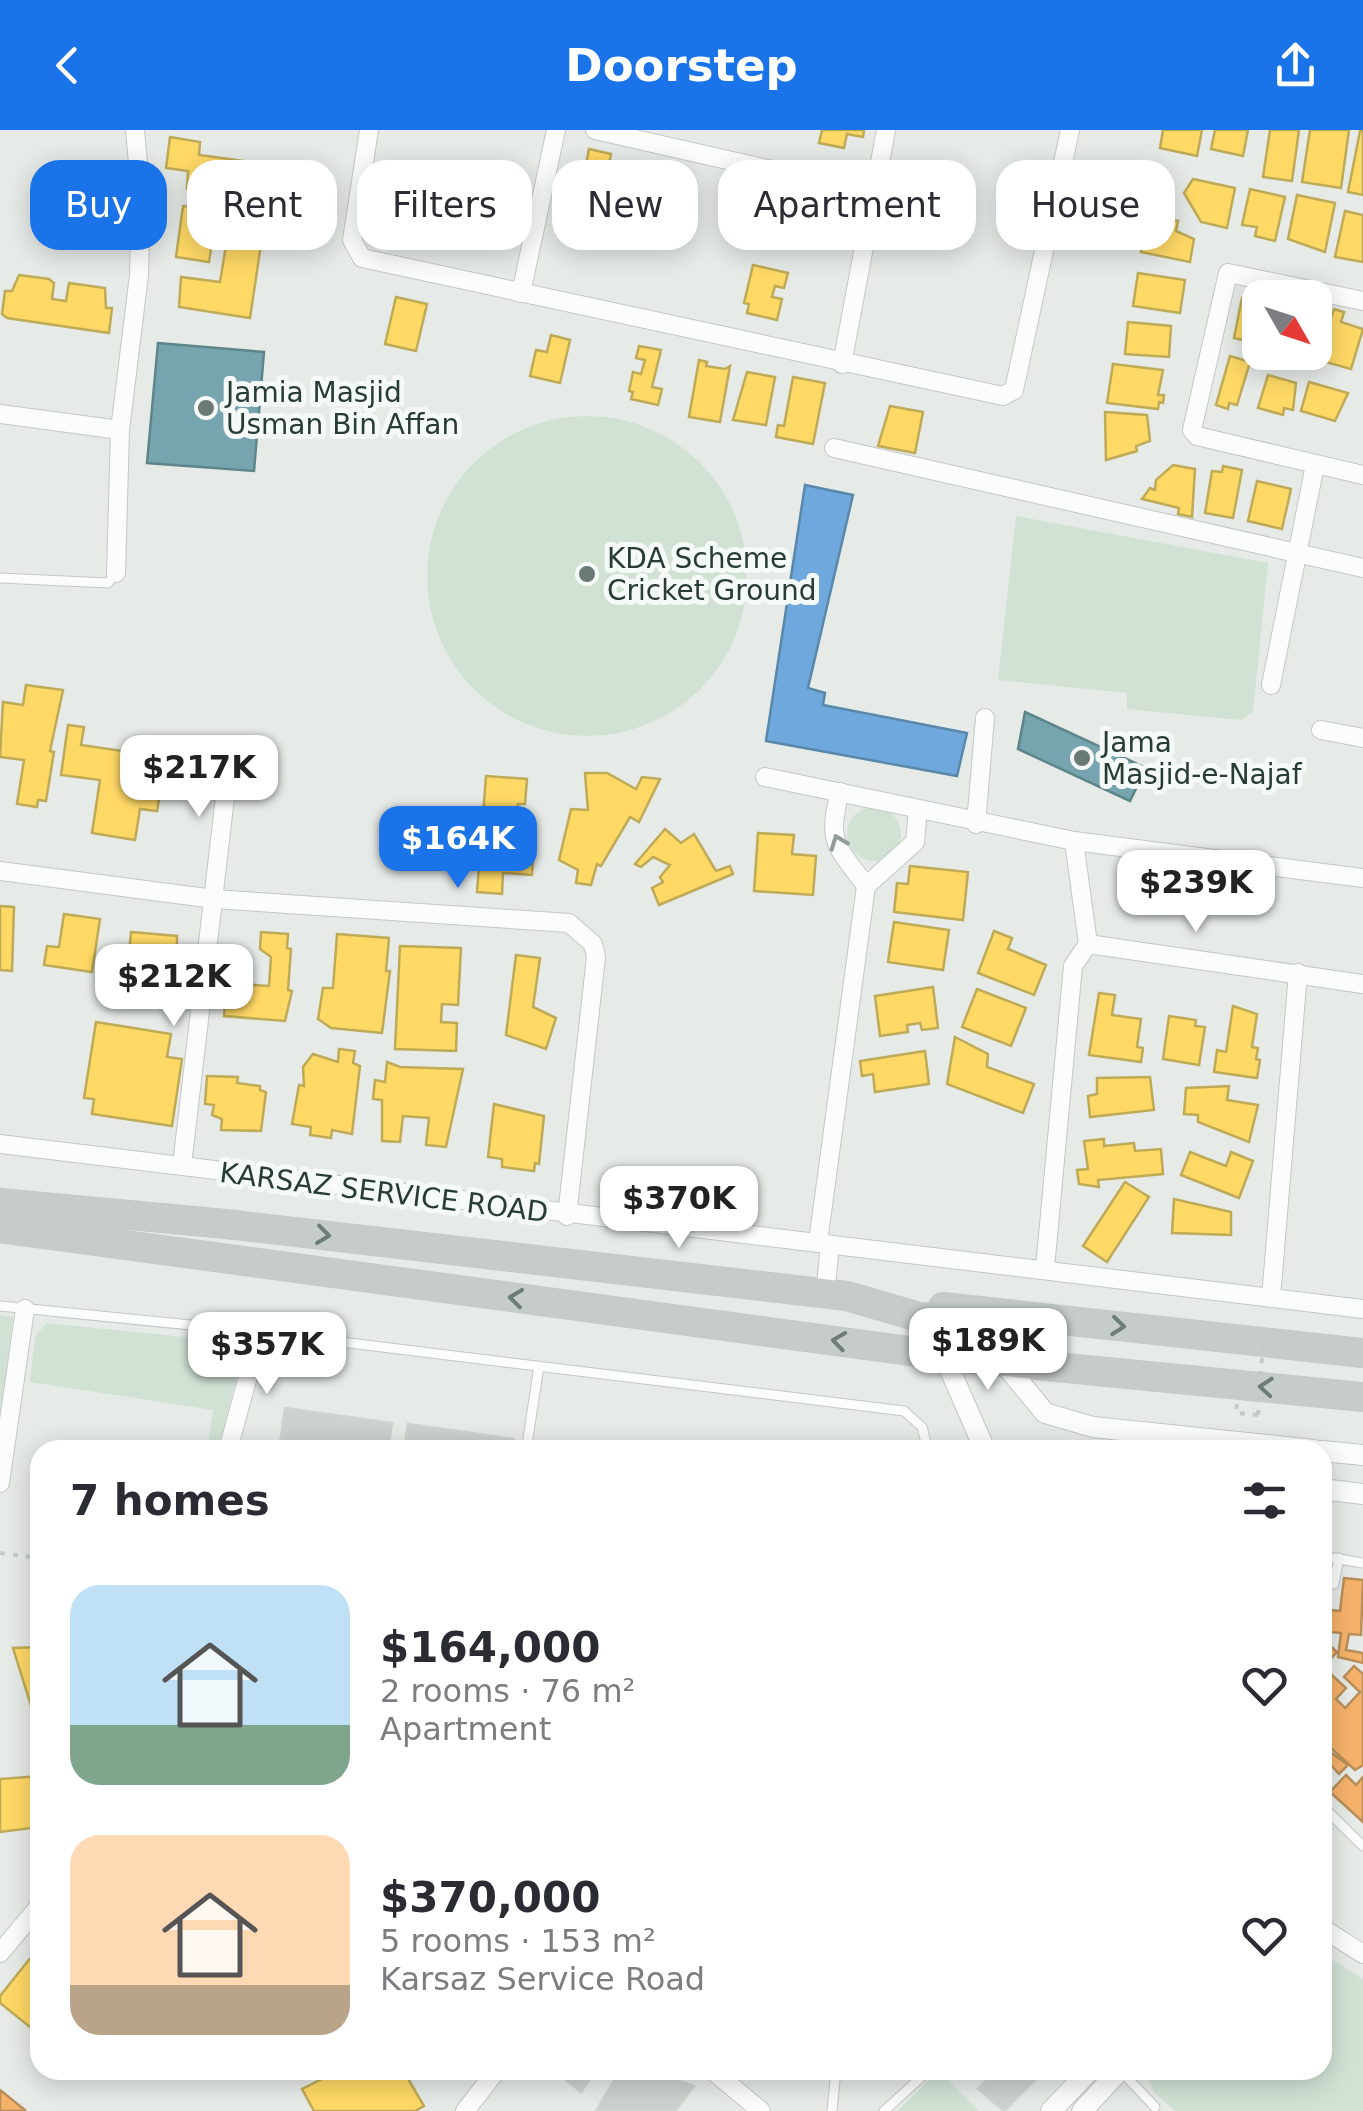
<!DOCTYPE html>
<html lang="en">
<head>
<meta charset="utf-8">
<style>
	body { margin:0; font-family:"DejaVu Sans",sans-serif; background:#f2f2f3; color:#2b2b33; height:100vh; display:flex; flex-direction:column; font-size:38px; white-space:nowrap }
	* { box-sizing:border-box; margin:0 }
	p { font-size:32px; color:#7c7c81 }
	.icon { flex:none; width:55px; height:55px; fill:none; stroke:currentColor; stroke-width:2; stroke-linecap:round; stroke-linejoin:round }
	.map { position:relative; flex:1; overflow:hidden }
	.drawer { position:absolute; left:30px; top:1310px; width:1302px; height:640px; display:flex; flex-direction:column; background:#fff; border-radius:30px; box-shadow:0 5px 25px #0003 }
	.drawer>* { flex:none }
	.hud { position:absolute; left:30px; top:30px; width:1305px; height:90px; display:flex; gap:20px }
	.needle { width:65px; rotate:129deg }
	.tools { position:absolute; left:1242px; top:150px; display:grid; gap:20px }
	.tools a { display:grid; place-items:center; width:90px; height:90px; border-radius:20px; background:#fff; box-shadow:0 5px 25px #0003; font-size:50px }
	.price { position:absolute; translate:-50% -85px; padding:0 22px; border-radius:20px; background:#fff; color:#222; font-size:32px; line-height:65px; filter:drop-shadow(0 2px 5px #0008) }
	.price::after { content:''; position:absolute; left:50%; top:60px; width:30px; height:22px; margin-left:-15px; background:inherit; clip-path:polygon(0 0,100% 0,50% 100%) }
	.price.selected { background:#1a73e8; color:#fff }
	ul { padding:0; list-style:none }
	li { display:flex; align-items:center; gap:30px; height:250px; padding:0 40px }
	li span { display:grid; place-items:center; flex:none; width:280px; height:200px; border-radius:30px; color:#555 }
	li>.icon { margin-inline-start:auto }
	span .icon { width:120px; height:120px; fill:#fffc; stroke-width:1 }
	li b { font-size:42px }
	h2 { display:flex; justify-content:space-between; align-items:center; height:120px; padding:0 40px; font-size:42px }
	.tag { padding:0 35px; border-radius:30px; background:#fff; box-shadow:0 5px 25px #0003; font-size:35px; line-height:90px }
	.tag.selected { background:#1a73e8; color:#fff }
	header { display:flex; justify-content:space-between; align-items:center; height:130px; padding:0 40px; background:#1a73e8; color:#fff; font-size:45px; font-weight:700 }
	.map>svg:first-child { display:block }
	.green { fill:#d1e2d5 }
	.homes { fill:#ffd966; stroke:#beaa57; stroke-width:2.5 }
	.schools { fill:#6fa8dc; stroke:#5988aa; stroke-width:2.5 }
	.health { fill:#f6b26b; stroke:#b88f5a; stroke-width:2.5 }
	.public { fill:#76a5af; stroke:#5e868a; stroke-width:2.5 }
	.building { fill:#cdd2d0; stroke:#cfd4d1; stroke-width:2.5 }
	.lines { fill:none; stroke-linecap:round; stroke-linejoin:round }
	.service-casing { stroke:#c3c8c5; stroke-width:11 }
	.minor-casing { stroke:#c3c8c5; stroke-width:20 }
	.tertiary-casing { stroke:#c3c8c5; stroke-width:22 }
	.trunk-casing { stroke:#c3c9c7; stroke-width:30 }
	.path { stroke:#c3cac6; stroke-width:4; stroke-dasharray:5 8; stroke-linecap:butt }
	.service { stroke:#fbfcfc; stroke-width:9 }
	.minor { stroke:#fbfcfc; stroke-width:18 }
	.tertiary { stroke:#fbfcfc; stroke-width:20 }
	.trunk { stroke:#c6ccca; stroke-width:28 }
	.path-bridge { stroke:#c3cac6; stroke-width:4; stroke-dasharray:5 8; stroke-linecap:butt }
	.oneway { stroke:#909c98 }
	.oneway2 { stroke:#6e7d78 }
	.poi-dot { fill:#697973; stroke:#f5f9f7; stroke-width:4 }
	.labels { text-anchor:middle; stroke-width:10; stroke-linejoin:round; paint-order:stroke }
	.poi-label { font-size:28px; fill:#263c34; stroke:#f5f9f7; text-anchor:start }
	.street-label { font-size:28px; fill:#263c34; stroke:#f5f9f7 }
</style>
</head>
<body>
<header><svg class="icon" aria-label="back" viewBox="0 0 24 24"><path d="M15 5l-7 7 7 7"/></svg>Doorstep<svg class="icon" aria-label="share" viewBox="0 0 24 24"><path d="M12 15V3M7 8l5-5 5 5M5 13v7h14v-7"/></svg></header>
<div class="map">
<svg width="1363" height="1981" viewBox="0 0 1363 1981">
	<rect width="100%" height="100%" fill="#e6ebe8"/>
	<g class="green">
		<circle cx="587" cy="446" r="160"/>
		<polygon points="1016,386 1268,433 1253,582 1241,590 1127,579 1127,563 998,550"/>
		<circle cx="874" cy="704" r="27"/>
		<polygon points="0,1185 13,1187 0,1298"/>
		<polygon points="46,1193 245,1213 218,1320 207,1320 213,1280 30,1252 35,1207"/>
		<polygon points="1323,1824 1363,1849 1363,1981 1175,1981 1154,1962 1144,1940 1322,1940"/>
		<polygon points="939,1941 979,1981 897,1981"/>
	</g>
	<g class="homes">
		<polygon points="822,0 864,0 863,7 847,4 844,18 819,13"/>
		<polygon points="1163,0 1202,0 1197,26 1160,18"/>
		<polygon points="1215,0 1248,0 1243,26 1211,19"/>
		<polygon points="1270,0 1299,0 1292,51 1263,47"/>
		<polygon points="1310,0 1349,0 1341,58 1302,52"/>
		<polygon points="1360,1 1363,1 1363,65 1348,62"/>
		<polygon points="170,7 200,12 199,25 244,31 242,47 270,54 250,188 179,177 181,147 220,152 234,67 187,59 188,41 166,38"/>
		<polygon points="589,19 611,24 600,83 567,77 569,64 575,66 575,38 585,40"/>
		<polygon points="1193,49 1235,58 1227,98 1201,92 1184,63"/>
		<polygon points="1250,59 1285,67 1275,111 1255,106 1257,97 1242,95"/>
		<polygon points="768,62 801,69 790,116 757,109"/>
		<polygon points="1297,65 1335,73 1325,122 1288,109"/>
		<polygon points="1141,74 1171,80 1169,89 1178,91 1176,101 1194,109 1190,132 1141,122 1147,98 1136,96"/>
		<polygon points="183,76 217,79 209,132 176,127"/>
		<polygon points="1345,81 1363,85 1363,132 1335,127"/>
		<polygon points="753,135 788,143 784,158 775,156 772,167 782,169 777,190 747,183 749,174 744,173"/>
		<polygon points="1138,143 1185,150 1180,183 1133,176"/>
		<polygon points="19,145 49,149 54,153 52,169 66,171 69,153 105,158 106,178 112,178 109,203 7,188 2,184 5,161 12,161"/>
		<polygon points="396,167 427,174 416,221 385,214"/>
		<polygon points="1242,168 1260,172 1260,214 1234,208"/>
		<polygon points="1334,179 1344,182 1341,192 1363,199 1351,239 1318,230"/>
		<polygon points="1128,192 1171,196 1169,227 1125,224"/>
		<polygon points="551,205 570,210 560,253 530,246 536,220 547,222"/>
		<polygon points="639,216 661,220 652,257 662,259 658,275 631,269 633,262 629,261 633,242 641,244 645,230 636,228"/>
		<polygon points="1230,226 1250,232 1237,275 1229,273 1228,279 1216,275"/>
		<polygon points="699,230 707,232 706,236 725,239 730,236 720,292 689,287"/>
		<polygon points="1113,234 1163,240 1158,265 1164,265 1163,273 1159,272 1158,279 1107,273"/>
		<polygon points="747,242 775,247 766,295 733,290"/>
		<polygon points="1268,245 1296,253 1293,280 1284,278 1283,285 1258,278"/>
		<polygon points="793,247 825,253 813,314 776,307 778,295 784,296"/>
		<polygon points="1309,252 1348,263 1335,291 1301,281"/>
		<polygon points="890,276 923,282 915,323 878,316"/>
		<polygon points="1105,282 1147,285 1150,311 1136,316 1137,321 1106,330"/>
		<polygon points="1173,335 1195,339 1192,387 1178,384 1179,378 1142,369 1150,358 1155,360 1156,350"/>
		<polygon points="1223,336 1242,340 1233,388 1205,383 1212,341 1222,342"/>
		<polygon points="1257,351 1291,359 1282,399 1248,391"/>
		<polygon points="26,555 63,560 50,621 54,622 46,671 38,670 37,677 17,674 24,630 0,627 3,572 23,575"/>
		<polygon points="68,595 84,597 81,615 143,624 138,655 161,658 157,681 140,679 135,710 92,703 100,650 61,645"/>
		<polygon points="585,643 607,643 636,659 642,647 660,649 639,692 630,687 601,736 597,734 591,755 576,753 578,740 559,730 571,679 588,680"/>
		<polygon points="486,646 527,649 525,674 518,674 515,713 534,715 532,745 503,743 502,764 477,762"/>
		<polygon points="665,699 681,713 694,704 716,741 730,736 733,744 659,775 652,758 663,752 660,747 670,735 653,727 641,737 635,734"/>
		<polygon points="758,703 794,705 792,724 816,726 813,765 754,761"/>
		<polygon points="910,736 968,742 963,790 894,782 897,753 908,754"/>
		<polygon points="0,776 14,777 12,841 0,840"/>
		<polygon points="64,784 100,789 92,842 44,835 47,816 59,817"/>
		<polygon points="894,792 949,800 943,840 888,832"/>
		<polygon points="994,801 1012,808 1008,819 1046,835 1034,865 978,843"/>
		<polygon points="131,802 177,806 176,865 126,861"/>
		<polygon points="261,802 288,804 287,818 291,819 288,860 292,861 285,891 224,886 227,842 242,844 241,854 269,856 271,827 260,819"/>
		<polygon points="337,804 389,808 386,841 390,841 382,903 331,898 318,889 323,858 333,858"/>
		<polygon points="400,816 461,818 458,875 442,874 441,892 457,893 456,921 395,919"/>
		<polygon points="516,825 540,828 533,877 556,888 546,919 506,905"/>
		<polygon points="933,857 938,898 922,900 920,893 907,895 908,902 880,906 875,866"/>
		<polygon points="977,859 1026,878 1011,916 962,897"/>
		<polygon points="1099,863 1115,865 1112,885 1141,889 1137,917 1143,918 1141,932 1089,925"/>
		<polygon points="1233,876 1257,884 1252,917 1258,918 1256,929 1260,930 1257,948 1214,942 1217,920 1226,922"/>
		<polygon points="1169,886 1196,890 1195,896 1205,897 1199,935 1163,929"/>
		<polygon points="96,892 171,904 167,927 182,929 172,996 92,984 94,969 84,968"/>
		<polygon points="955,907 988,924 987,937 1034,954 1023,983 947,954"/>
		<polygon points="339,919 355,921 353,933 360,936 352,1004 332,1000 331,1008 310,1005 311,997 292,994 299,955 304,956 303,937 313,924 338,932"/>
		<polygon points="925,921 929,954 875,962 873,944 862,946 860,931"/>
		<polygon points="387,932 400,937 463,939 446,1017 426,1015 429,988 403,986 400,1012 382,1011 382,970 373,969 375,950 385,952"/>
		<polygon points="207,946 238,947 237,953 260,956 260,960 266,962 261,1001 221,1000 222,989 212,985 214,975 205,974"/>
		<polygon points="1150,947 1154,980 1090,987 1088,966 1097,964 1097,948"/>
		<polygon points="1229,956 1227,970 1258,975 1249,1012 1198,992 1198,985 1184,984 1186,958"/>
		<polygon points="494,974 544,986 539,1034 535,1033 534,1041 502,1037 502,1029 488,1027"/>
		<polygon points="1104,1009 1104,1016 1134,1013 1135,1021 1161,1019 1163,1044 1098,1050 1099,1057 1079,1054 1077,1040 1088,1039 1084,1011"/>
		<polygon points="1190,1022 1226,1036 1231,1022 1253,1031 1239,1068 1181,1045"/>
		<polygon points="1125,1052 1149,1067 1107,1132 1083,1116"/>
		<polygon points="1174,1069 1231,1082 1231,1105 1172,1103"/>
		<polygon points="40,1517 40,1581 33,1582 13,1518"/>
		<polygon points="40,1646 40,1697 0,1702 0,1649"/>
		<polygon points="32,1826 40,1832 40,1905 0,1873 0,1866"/>
		<polygon points="340,1940 403,1940 424,1976 415,1981 314,1981 302,1959"/>
	</g>
	<polygon class="schools" points="805,355 853,365 808,558 825,563 823,575 967,603 957,646 766,611"/>
	<g class="health">
		<polygon points="1344,1448 1363,1450 1361,1505 1349,1504 1346,1520 1363,1523 1363,1533 1338,1527 1341,1503 1322,1501 1322,1479 1340,1481"/>
		<polygon points="1323,1509 1337,1522 1323,1537 1346,1558 1336,1569 1345,1578 1360,1562 1344,1547 1354,1536 1363,1544 1363,1635 1355,1640 1322,1610"/>
		<polygon points="1322,1616 1348,1635 1339,1644 1331,1635 1322,1644"/>
		<polygon points="1346,1645 1356,1655 1363,1647 1363,1692 1330,1662"/>
		<polygon points="0,1960 25,1980 24,1981 0,1981"/>
	</g>
	<g class="public">
		<polygon points="158,213 264,222 254,341 147,333"/>
		<polygon points="1025,582 1146,638 1130,671 1018,619"/>
	</g>
	<g class="building">
		<polygon points="285,1278 392,1293 388,1320 279,1320"/>
		<polygon points="408,1294 514,1309 513,1320 404,1320"/>
		<polygon points="553,1940 597,1940 581,1962"/>
		<polygon points="620,1940 650,1940 694,1956 675,1981 596,1981"/>
		<polygon points="997,1940 1045,1940 1004,1981 978,1959"/>
	</g>
	<g class="lines">
		<defs>
			<g id="service">
				<polyline points="0,448 108,453 116,443"/>
				<polyline points="0,1176 260,1202 904,1281 922,1297 928,1320"/>
				<polyline points="528,1308 539,1236"/>
				<polyline points="1322,1426 1363,1433"/>
				<polyline points="1322,1456 1334,1454 1339,1428"/>
				<polyline points="1322,1676 1363,1716"/>
				<polyline points="1120,1940 1155,1977"/>
				<polyline points="832,1981 836,1940"/>
				<polyline points="884,1981 929,1940"/>
			</g>
			<g id="minor">
				<polyline points="369,0 352,110 362,128 1003,266 1014,260 1070,0"/>
				<polyline points="595,0 874,63"/>
				<polyline points="521,163 556,0"/>
				<polyline points="1363,171 1228,143 1192,300 1197,306 1363,345"/>
				<polyline points="842,234 886,0"/>
				<polyline points="0,284 120,300"/>
				<polyline points="834,318 1363,438"/>
				<polyline points="116,443 120,300 139,145 141,67 135,0"/>
				<polyline points="1271,555 1315,335"/>
				<polyline points="1321,600 1363,608"/>
				<polyline points="765,647 1074,711 1363,748"/>
				<polyline points="976,694 985,588"/>
				<polyline points="1074,711 1088,814 1363,854"/>
				<polyline points="0,741 214,769 569,793 593,814 596,827 567,1086"/>
				<polyline points="866,756 915,712 918,680"/>
				<polyline points="0,1014 1363,1179"/>
				<polyline points="182,1035 231,616"/>
				<path d="M818 1112 866 756C837 716 826 713 840 662"/>
				<polyline points="1045,1138 1073,836 1088,814"/>
				<polyline points="825,1164 830,1115"/>
				<polyline points="1271,1168 1298,843"/>
				<polyline points="228,1320 260,1202"/>
				<polyline points="0,1353 25,1179"/>
				<polyline points="1322,1798 1363,1824"/>
				<polyline points="0,1823 40,1775"/>
				<polyline points="712,1940 761,1981"/>
				<polyline points="465,1981 497,1940"/>
			</g>
			<g id="tertiary">
				<polyline points="944,1226 985,1320"/>
				<polyline points="999,1227 1045,1283 1093,1297 1314,1320"/>
				<polyline points="1322,1321 1363,1325"/>
				<polyline points="1322,1359 1363,1364"/>
				<polyline points="1051,1981 1090,1940"/>
				<polyline points="1082,1981 1120,1940"/>
			</g>
			<g id="trunk">
				<polyline points="0,1073 226,1094 847,1166 919,1187 961,1190 979,1203 978,1214 954,1227"/>
				<polyline points="0,1098 954,1227 1363,1267"/>
				<polyline points="943,1177 1363,1223"/>
			</g>
		</defs>
		<use href="#service" class="service-casing"/>
		<use href="#minor" class="minor-casing"/>
		<use href="#tertiary" class="tertiary-casing"/>
		<use href="#trunk" class="trunk-casing"/>
		<g class="path">
			<polyline points="1237,1274 1236,1283 1258,1285"/>
			<polyline points="0,1423 40,1428"/>
		</g>
		<use href="#service" class="service"/>
		<use href="#minor" class="minor"/>
		<use href="#tertiary" class="tertiary"/>
		<use href="#trunk" class="trunk"/>
		<polyline class="path-bridge" points="1258,1285 1264,1198"/>
	</g>
	<defs><path id="oneway-chevron" d="M-2-3.5L2.5 0L-2 3.5" fill="none" stroke-width="1.6" stroke-linecap="round" stroke-linejoin="round" transform="scale(2.5)"/></defs>
	<use class="oneway" href="#oneway-chevron" transform="translate(838 712) rotate(-111)"/>
	<g class="oneway2">
		<use href="#oneway-chevron" transform="translate(323 1105) rotate(7)"/>
		<use href="#oneway-chevron" transform="translate(516 1168) rotate(-173)"/>
		<use href="#oneway-chevron" transform="translate(1118 1196) rotate(6)"/>
		<use href="#oneway-chevron" transform="translate(839 1211) rotate(-172)"/>
		<use href="#oneway-chevron" transform="translate(1266 1257) rotate(-175)"/>
	</g>
	<g class="poi-dot">
		<circle cx="206" cy="278" r="10"/>
		<circle cx="587" cy="444" r="10"/>
		<circle cx="1082" cy="628" r="10"/>
	</g>
	<g class="labels">
		<g class="poi-label">
			<text x="226" y="272">Jamia Masjid<tspan x="226" dy="32">Usman Bin Affan</tspan></text>
			<text x="607" y="438">KDA Scheme<tspan x="607" dy="32">Cricket Ground</tspan></text>
			<text x="1102" y="622">Jama<tspan x="1102" dy="32">Masjid-e-Najaf</tspan></text>
		</g>
		<g class="street-label">
			<text transform="translate(384 1062) rotate(7)" y="10">KARSAZ SERVICE ROAD</text>
		</g>
	</g>
</svg>
<div class="tools">
<a><svg class="needle" viewBox="-14 -14 28 28"><path d="M0-13l5 13h-10z" fill="#e53935"/><path d="M0 13l5-13h-10z" fill="#7c7c81"/></svg></a>
</div>
<b class="price" style="left:199px;top:690px">$217K</b>
<b class="price selected" style="left:458px;top:761px">$164K</b>
<b class="price" style="left:1196px;top:805px">$239K</b>
<b class="price" style="left:174px;top:899px">$212K</b>
<b class="price" style="left:679px;top:1121px">$370K</b>
<b class="price" style="left:988px;top:1263px">$189K</b>
<b class="price" style="left:267px;top:1267px">$357K</b>
<div class="hud">
<a class="tag selected">Buy</a>
<a class="tag">Rent</a>
<a class="tag">Filters</a>
<a class="tag">New</a>
<a class="tag">Apartment</a>
<a class="tag">House</a>
</div>
<section class="drawer">
<h2>7 homes<svg class="icon" aria-label="filters" viewBox="0 0 24 24"><path d="M4 7h16M4 17h16"/><circle cx="9" cy="7" r="2"/><circle cx="15" cy="17" r="2"/></svg></h2>
<ul>
<li><span style="background:linear-gradient(#bfe0f5 70%,#7fa58c 0)"><svg class="icon" aria-label="home" viewBox="0 0 24 24"><path d="M3 11l9-7 9 7M6 9v11h12V9"/></svg></span><div><b>$164,000</b><p>2 rooms · 76 m²</p><p>Apartment</p></div><svg class="icon" aria-label="heart" viewBox="0 0 24 24"><path d="M12 20l-8-8c-3-5 5-10 8-4 3-6 11-1 8 4z"/></svg></li>
<li><span style="background:linear-gradient(#ffd9b3 75%,#b9a48a 0)"><svg class="icon" aria-label="home" viewBox="0 0 24 24"><path d="M3 11l9-7 9 7M6 9v11h12V9"/></svg></span><div><b>$370,000</b><p>5 rooms · 153 m²</p><p>Karsaz Service Road</p></div><svg class="icon" aria-label="heart" viewBox="0 0 24 24"><path d="M12 20l-8-8c-3-5 5-10 8-4 3-6 11-1 8 4z"/></svg></li>
</ul>
</section>
</div>
</body>
</html>
